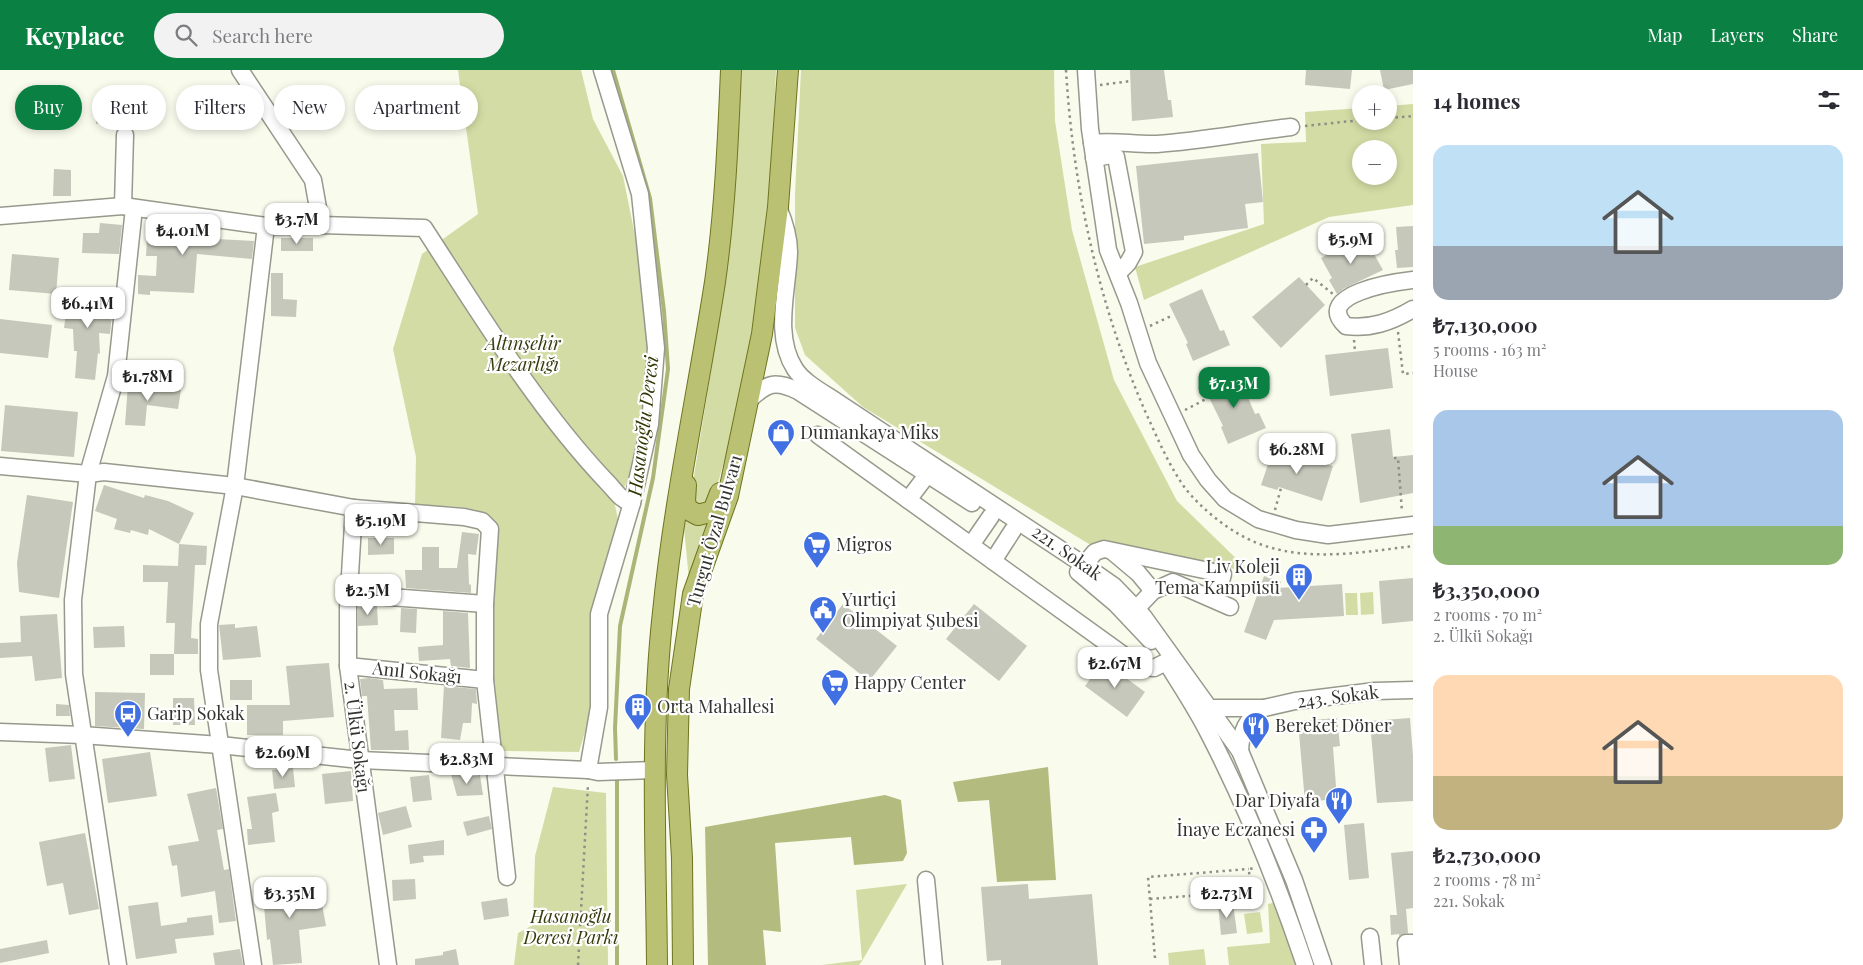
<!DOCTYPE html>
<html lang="en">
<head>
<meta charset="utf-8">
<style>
	body { margin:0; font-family:"Playfair Display",serif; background:#f2f2f3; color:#2b2b33; height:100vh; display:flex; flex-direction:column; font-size:19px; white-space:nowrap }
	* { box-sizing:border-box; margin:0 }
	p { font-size:16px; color:#7c7c81 }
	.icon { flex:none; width:28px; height:28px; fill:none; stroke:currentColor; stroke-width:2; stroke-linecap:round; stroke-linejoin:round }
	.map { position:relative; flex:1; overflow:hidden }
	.sheet { display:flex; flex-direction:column; background:#fff; width:450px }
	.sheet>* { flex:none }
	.banner { position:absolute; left:15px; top:15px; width:475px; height:45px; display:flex; gap:10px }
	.buttons { position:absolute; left:1352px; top:15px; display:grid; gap:10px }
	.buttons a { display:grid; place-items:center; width:45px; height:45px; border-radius:50%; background:#fff; box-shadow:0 2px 8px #0003; font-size:25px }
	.price { position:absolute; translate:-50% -42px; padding:0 11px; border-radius:10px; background:#fff; color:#222; font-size:16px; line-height:32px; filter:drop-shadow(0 1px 2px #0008) }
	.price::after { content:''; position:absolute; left:50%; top:30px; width:15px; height:11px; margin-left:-8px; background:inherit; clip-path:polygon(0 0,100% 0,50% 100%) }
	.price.active { background:#0b8043; color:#fff }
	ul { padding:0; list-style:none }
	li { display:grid; align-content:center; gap:10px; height:265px; padding:0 20px }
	li span { display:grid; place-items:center; height:155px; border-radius:15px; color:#555 }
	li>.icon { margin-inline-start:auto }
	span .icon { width:90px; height:90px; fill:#fffc; stroke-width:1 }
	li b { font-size:21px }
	h2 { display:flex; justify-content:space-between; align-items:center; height:60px; padding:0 20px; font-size:21px }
	.pill { padding:0 18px; border-radius:22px; background:#fff; box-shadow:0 2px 8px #0003; font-size:18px; line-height:45px }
	.pill.active { background:#0b8043; color:#fff }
	header { display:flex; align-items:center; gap:30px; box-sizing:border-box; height:70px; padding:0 25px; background:#0b8043; color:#fff }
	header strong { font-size:24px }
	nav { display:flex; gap:28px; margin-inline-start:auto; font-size:18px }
	.search { width:350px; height:45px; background:#f2f2f3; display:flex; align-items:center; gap:12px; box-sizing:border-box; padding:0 18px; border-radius:28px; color:#7c7c81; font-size:19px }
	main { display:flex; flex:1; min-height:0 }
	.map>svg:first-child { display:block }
	.green { fill:#d4dca5; fill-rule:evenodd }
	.forest { fill:#b3bb7f }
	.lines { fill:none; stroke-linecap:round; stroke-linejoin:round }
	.stream { stroke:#adb478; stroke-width:4 }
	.building { fill:#c5c8ba }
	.minor-casing { stroke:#97998c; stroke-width:19 }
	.major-casing { stroke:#6e741f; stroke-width:22 }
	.path { stroke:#8e8f86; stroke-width:2.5; stroke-dasharray:2.5 4; stroke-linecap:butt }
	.minor { stroke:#fff; stroke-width:16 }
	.major { stroke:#bbc173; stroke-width:20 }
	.labels { text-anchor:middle; stroke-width:4.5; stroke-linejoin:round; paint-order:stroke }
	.park-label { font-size:18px; font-style:italic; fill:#383c0d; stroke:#fff }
	.poi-label { font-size:18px; fill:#33342f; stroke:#fff; text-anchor:start }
	.street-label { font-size:18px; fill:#33342f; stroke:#fff }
	.water-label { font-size:19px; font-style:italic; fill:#323605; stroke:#fff }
</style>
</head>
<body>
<header>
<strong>Keyplace</strong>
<div class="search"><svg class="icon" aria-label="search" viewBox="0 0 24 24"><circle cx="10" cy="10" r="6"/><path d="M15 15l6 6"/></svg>Search here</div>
<nav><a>Map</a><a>Layers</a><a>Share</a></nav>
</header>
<main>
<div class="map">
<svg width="1413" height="895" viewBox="0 0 1413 895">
	<rect width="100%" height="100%" fill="#f9fbed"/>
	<g class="green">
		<path d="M458 0H581L593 49 623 106 644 210 650 296 638 391 615 435 620 459 594 632 579 682 503 681 499 678 489 540 498 461C493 431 440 437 415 436L416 387 393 279 422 184 478 144Z"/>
		<path d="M742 0H776C772 111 761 220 740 329 732 365 721 401 712 436H694L692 418 725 215Z"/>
		<polygon points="801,0 1054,0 1055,51 1072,160 1114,310 1177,431 1247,499 1258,503 1089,474 863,337 805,285 795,258 795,124"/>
		<path d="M1413 34V135L1329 147 1144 230 1135 197 1264 154 1261 74 1306 72 1305 42 1361 38V51H1389V36ZM1361 79H1389V106H1361Z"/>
		<polygon points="683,447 694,454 709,453 689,510"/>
		<polygon points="1373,522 1374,544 1361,545 1360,523"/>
		<polygon points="1345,523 1357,523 1358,545 1346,545"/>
		<polygon points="553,717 606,723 608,895 514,895 518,863 533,855 535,786"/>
		<polygon points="907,814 862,891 859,895 822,895 862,890 856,820"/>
		<polygon points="1276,832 1297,895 1229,895 1227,877 1270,873 1268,834"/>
		<polygon points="1260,842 1263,862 1247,864 1244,844"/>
		<polygon points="1204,879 1206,895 1169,895 1168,883"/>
	</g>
	<g class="forest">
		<polygon points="1048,697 1056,810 997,812 989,730 958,732 953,712"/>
		<polygon points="885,725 901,730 907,783 903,791 854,795 851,767 775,773 781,862 763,860 766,895 708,895 705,757"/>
	</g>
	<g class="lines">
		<g class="stream">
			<polyline points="613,0 650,128 664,241 668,299 653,408 620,556 615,658 616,689"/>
			<polyline points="617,710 617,895"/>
		</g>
	</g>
	<g class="building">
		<polygon points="1130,0 1164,0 1168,30 1171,30 1173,47 1132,51"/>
		<polygon points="1306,0 1352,0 1350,19 1305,15"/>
		<polygon points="1380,0 1413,0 1413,14 1384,20"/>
		<polygon points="124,33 125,52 96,54 95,34"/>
		<polygon points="1258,83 1263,132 1245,134 1248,158 1184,166 1184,170 1144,174 1136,96"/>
		<polygon points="54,99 71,100 71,126 53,126"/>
		<polygon points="148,150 198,157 198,168 254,171 252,189 197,184 194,223 150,221 150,225 138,224 138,205 156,206 157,186 146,186"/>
		<polygon points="100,153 122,155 119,184 82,183 83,163 99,163"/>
		<polygon points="1413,156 1413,197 1397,198 1395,180 1398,180 1396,157"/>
		<polygon points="1360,166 1371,186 1374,184 1383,200 1343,219 1337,224 1329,210 1332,208 1321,188"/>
		<rect x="281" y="168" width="32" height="13"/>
		<polygon points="12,184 59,188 56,224 9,220"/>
		<polygon points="271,203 283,203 283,229 297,230 296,247 271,246"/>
		<polygon points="1299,207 1325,235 1281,278 1252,247"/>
		<polygon points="1202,219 1220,261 1224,260 1230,275 1193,291 1186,274 1188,273 1169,234"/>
		<polygon points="69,221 114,227 110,264 99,263 100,284 98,283 95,310 75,308 77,281 74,281 73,259 64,258"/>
		<polygon points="0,249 52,255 48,288 0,283"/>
		<polygon points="1388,278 1393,318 1330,326 1325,285"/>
		<polygon points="1237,302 1255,344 1259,343 1266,358 1228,374 1221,357 1223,356 1204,317"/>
		<polygon points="128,314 181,320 178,339 147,335 145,356 125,355"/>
		<polygon points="5,335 78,342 74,387 1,381"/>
		<polygon points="1390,359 1393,387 1413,385 1413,423 1360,433 1351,364"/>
		<polygon points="1274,377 1292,382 1291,385 1333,396 1322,431 1279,417 1277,420 1261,415"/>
		<polygon points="104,415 144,428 145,425 168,431 194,443 179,474 149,459 148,465 131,460 130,463 114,459 117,449 95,441"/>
		<polygon points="27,425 73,432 59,528 19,522 17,493"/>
		<polygon points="462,462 479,464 476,485 468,484 469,514 471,515 471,523 406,518 405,500 422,500 422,477 439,477 439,498 457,498"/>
		<polygon points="368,468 394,468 394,484 368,485"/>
		<polygon points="179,474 207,476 206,495 195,495 191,568 198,569 198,584 174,584 175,553 166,553 168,512 143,512 143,495 178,496"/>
		<polygon points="1264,506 1281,512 1278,518 1342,514 1344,546 1274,550 1266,570 1244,562"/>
		<polygon points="1413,508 1413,551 1382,554 1379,511"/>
		<polygon points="843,534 897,576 869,611 816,569"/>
		<polygon points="974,534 1027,576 999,611 946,569"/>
		<polygon points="377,536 378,555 358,556 358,537"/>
		<polygon points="401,538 417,539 416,563 400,562"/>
		<polygon points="443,541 468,543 470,598 451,596 450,589 419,591 418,577 443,575"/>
		<polygon points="57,544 62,608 35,611 32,586 0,588 0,573 21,572 20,546"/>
		<polygon points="235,554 235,558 257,556 261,587 223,590 219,555"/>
		<polygon points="124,556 125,577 94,578 93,557"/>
		<rect x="150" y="584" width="24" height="21"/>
		<polygon points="1103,591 1145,622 1127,647 1085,616"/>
		<polygon points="329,593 334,647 283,651 283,665 247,665 247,635 290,635 286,596"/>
		<polygon points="369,608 383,610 384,619 417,618 418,640 394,640 395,661 408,660 409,680 371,680 367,626 362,626 360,609"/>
		<rect x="230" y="610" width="22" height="20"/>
		<polygon points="444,616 476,619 477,634 472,633 471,653 463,653 460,670 441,668"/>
		<polygon points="95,622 145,623 144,659 95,656"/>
		<polygon points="173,628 194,628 195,655 173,655"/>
		<polygon points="56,634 69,635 70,646 56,646"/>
		<polygon points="1337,648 1340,676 1333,677 1337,729 1305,732 1298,651"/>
		<polygon points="1410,648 1413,686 1413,731 1377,733 1370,651"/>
		<polygon points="71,675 75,709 49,712 45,678"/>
		<polygon points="150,682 157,726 108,733 102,689"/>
		<polygon points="293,698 295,717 274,719 272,700"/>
		<polygon points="351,701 353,731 325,734 322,704"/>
		<polygon points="451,704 465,705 466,707 480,705 483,725 457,726"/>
		<polygon points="429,705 432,730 413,732 410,707"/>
		<polygon points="216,718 223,759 217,760 224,800 229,799 236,851 219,853 215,821 181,827 177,795 172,796 168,776 199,771 187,724"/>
		<polygon points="276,723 279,741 272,743 275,772 248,775 247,759 252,759 247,727"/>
		<polygon points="406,736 412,757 383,765 378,743"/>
		<polygon points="489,746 492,759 467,766 463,752"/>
		<polygon points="1364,753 1369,808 1349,810 1344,755"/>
		<polygon points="85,763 99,839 69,845 63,813 47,816 39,772"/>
		<polygon points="444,770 444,785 423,786 424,792 410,794 408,775"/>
		<polygon points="1413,781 1413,838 1406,839 1408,863 1399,866 1399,864 1391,865 1390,845 1397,845 1391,783"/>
		<polygon points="415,809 416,829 393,831 392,810"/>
		<polygon points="288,811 290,823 319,818 326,856 299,860 302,893 273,895 270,869 267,870 262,813"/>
		<polygon points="1028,814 1029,829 1092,824 1098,895 1001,895 1001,890 987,891 981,817"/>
		<polygon points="507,828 509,846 484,850 481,832"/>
		<polygon points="158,832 161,856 187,852 187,848 212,845 214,865 175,869 177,883 136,889 128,836"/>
		<polygon points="1233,833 1237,863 1221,865 1218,834"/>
		<polygon points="47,870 49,883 0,893 0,879"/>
		<polygon points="240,879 243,895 215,895 213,883"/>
		<polygon points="456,879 459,895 415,895 415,889 443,885 443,882"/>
	</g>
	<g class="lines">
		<defs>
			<g id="minor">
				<polyline points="240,0 313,110 321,155"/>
				<polyline points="1086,0 1090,59 1108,180 1129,233 1148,293 1191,385 1208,410 1225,429 1258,449 1296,460 1328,465 1413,455"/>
				<path d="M1092 73C1114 70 1135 75 1157 74 1201 71 1247 62 1291 57"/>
				<polyline points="1094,88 1112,85 1116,87 1134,182 1128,193 1118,203"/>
				<polyline points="123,136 125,65"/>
				<path d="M778 137C784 151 789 166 789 182 788 219 773 265 795 299 804 313 824 323 837 332L1084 495 1114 516 1143 546 1240 681 1294 810 1323 895"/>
				<path d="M0 146 123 136 266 156 321 155 424 158C480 244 536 337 606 411 615 420 620 430 632 433"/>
				<path d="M1413 210C1395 212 1312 224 1346 256 1371 259 1391 252 1413 239"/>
				<path d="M749 330C767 313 775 310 798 321L972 433"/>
				<polyline points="818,365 1140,597 1154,598 1166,592"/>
				<polyline points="0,396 88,404 104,402 235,416 354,438 464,447 482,451 490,459 485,534 485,610 507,807"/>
				<polyline points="908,430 927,405"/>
				<polyline points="354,438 348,538 348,596 388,895"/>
				<polyline points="971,475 991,446"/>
				<polyline points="1113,482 1138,503 1153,521"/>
				<polyline points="993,491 1013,460"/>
				<polyline points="1084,495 1095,482 1104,479 1223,504 1216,530"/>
				<polyline points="1078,502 1116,534 1151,571"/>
				<polyline points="349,524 485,534"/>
				<polyline points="1136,539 1153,521 1173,512 1230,537"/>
				<path d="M1167 593C1181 616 1196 638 1208 662 1247 737 1278 815 1305 895"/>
				<polyline points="348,596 485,610"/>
				<polyline points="1211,638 1264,638 1295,631 1375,621 1413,620"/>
				<polyline points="0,662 82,665 220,675 360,690 588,700 598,702 654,700"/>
				<path d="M1240 681C1241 661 1246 649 1264 638"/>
				<polyline points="588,700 599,637 599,544 632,433 650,354 656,278 640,124 602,0"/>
				<polyline points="926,810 934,895"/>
				<polyline points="1370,867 1373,895"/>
				<polyline points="118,895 74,604 73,530 88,404 116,306 134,138"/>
				<polyline points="253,895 209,600 209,554 235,416 266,156"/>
				<polyline points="1408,895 1406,873 1413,873"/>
			</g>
			<g id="major">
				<polyline points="686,415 685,431 687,439 698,445 713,441 720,423"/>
				<path d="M657 895C656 778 650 659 663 542 674 431 698 322 715 212 725 141 728 71 731 0"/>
				<polyline points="683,895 682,788 677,705 679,619 693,524 728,426 762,264 778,137 788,0"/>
			</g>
		</defs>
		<use href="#minor" class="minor-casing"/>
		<use href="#major" class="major-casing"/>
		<g class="path">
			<path d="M1066 0C1073 117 1098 233 1145 341 1157 367 1168 394 1185 418 1200 437 1224 457 1246 468 1298 494 1357 483 1413 476"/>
			<polyline points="1100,15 1131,11"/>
			<polyline points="1389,48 1413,46"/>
			<polyline points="1305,56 1361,50"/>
			<polyline points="1306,215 1313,208 1333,224"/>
			<polyline points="1150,256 1173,245"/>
			<polyline points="1398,262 1403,304 1413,303"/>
			<polyline points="1354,270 1355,282"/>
			<polyline points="1185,340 1208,328"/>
			<polyline points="1394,388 1398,388 1402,442"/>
			<polyline points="1275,440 1281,418"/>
			<polyline points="1150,829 1250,821 1249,799 1255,798"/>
			<polyline points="1155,888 1148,807 1249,799"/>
			<polyline points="578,895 588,714"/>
		</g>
		<use href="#minor" class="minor"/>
		<use href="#major" class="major"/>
	</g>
	<defs>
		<symbol id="shop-pin" viewBox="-11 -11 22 30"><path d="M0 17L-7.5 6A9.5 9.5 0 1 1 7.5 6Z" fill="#4070e1" stroke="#fff"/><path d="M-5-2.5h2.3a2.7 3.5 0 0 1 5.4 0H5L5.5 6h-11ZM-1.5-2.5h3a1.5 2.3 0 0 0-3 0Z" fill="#fff"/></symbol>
		<symbol id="supermarket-pin" viewBox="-11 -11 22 30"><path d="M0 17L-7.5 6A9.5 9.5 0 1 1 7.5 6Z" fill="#4070e1" stroke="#fff"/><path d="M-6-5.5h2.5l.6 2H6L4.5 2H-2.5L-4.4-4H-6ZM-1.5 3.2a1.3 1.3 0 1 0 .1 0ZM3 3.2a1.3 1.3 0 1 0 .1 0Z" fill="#fff"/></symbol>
		<symbol id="building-pin" viewBox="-11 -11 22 30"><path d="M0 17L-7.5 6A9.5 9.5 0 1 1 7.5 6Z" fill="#4070e1" stroke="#fff"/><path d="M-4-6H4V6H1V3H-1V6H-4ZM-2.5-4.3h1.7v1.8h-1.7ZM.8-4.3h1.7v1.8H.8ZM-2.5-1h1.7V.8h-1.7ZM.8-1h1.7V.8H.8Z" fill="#fff"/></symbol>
		<symbol id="civic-pin" viewBox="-11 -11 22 30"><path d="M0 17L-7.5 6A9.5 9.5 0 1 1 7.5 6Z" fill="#4070e1" stroke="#fff"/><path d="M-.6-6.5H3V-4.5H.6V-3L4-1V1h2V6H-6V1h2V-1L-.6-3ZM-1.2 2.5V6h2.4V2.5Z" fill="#fff"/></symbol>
		<symbol id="bus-pin" viewBox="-11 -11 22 30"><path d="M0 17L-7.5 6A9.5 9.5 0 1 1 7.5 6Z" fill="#4070e1" stroke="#fff"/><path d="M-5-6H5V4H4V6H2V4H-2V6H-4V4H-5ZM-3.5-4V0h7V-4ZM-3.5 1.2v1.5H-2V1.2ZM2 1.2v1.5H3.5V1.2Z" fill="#fff"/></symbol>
		<symbol id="restaurant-pin" viewBox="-11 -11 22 30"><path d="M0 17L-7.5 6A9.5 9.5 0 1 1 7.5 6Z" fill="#4070e1" stroke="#fff"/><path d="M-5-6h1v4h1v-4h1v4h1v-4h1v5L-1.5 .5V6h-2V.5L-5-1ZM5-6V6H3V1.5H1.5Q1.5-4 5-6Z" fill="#fff"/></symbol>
		<symbol id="pharmacy-pin" viewBox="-11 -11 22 30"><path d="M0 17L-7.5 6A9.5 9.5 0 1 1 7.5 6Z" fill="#4070e1" stroke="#fff"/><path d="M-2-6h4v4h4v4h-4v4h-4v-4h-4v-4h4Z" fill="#fff"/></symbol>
	</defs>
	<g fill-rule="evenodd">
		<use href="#shop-pin" x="765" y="347" width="32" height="43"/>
		<use href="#supermarket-pin" x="801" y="459" width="32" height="43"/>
		<use href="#building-pin" x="1283" y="491" width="32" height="43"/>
		<use href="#civic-pin" x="807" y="524" width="32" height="43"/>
		<use href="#supermarket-pin" x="819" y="597" width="32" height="43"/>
		<use href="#building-pin" x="622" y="621" width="32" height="43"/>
		<use href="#bus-pin" x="112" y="628" width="32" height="43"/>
		<use href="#restaurant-pin" x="1240" y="640" width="32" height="43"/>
		<use href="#restaurant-pin" x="1323" y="715" width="32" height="43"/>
		<use href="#pharmacy-pin" x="1298" y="744" width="32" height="43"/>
	</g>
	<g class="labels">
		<g class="park-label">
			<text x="523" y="280">Altınşehir<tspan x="523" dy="21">Mezarlığı</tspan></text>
			<text x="571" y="853">Hasanoğlu<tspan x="571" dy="21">Deresi Parkı</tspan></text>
		</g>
		<g class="poi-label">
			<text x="800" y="369">Dumankaya Miks</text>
			<text x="836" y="481">Migros</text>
			<text x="1280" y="503" text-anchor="end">Liv Koleji<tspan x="1280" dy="21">Tema Kampüsü</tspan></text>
			<text x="842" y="536">Yurtiçi<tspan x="842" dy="21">Olimpiyat Şubesi</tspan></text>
			<text x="854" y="619">Happy Center</text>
			<text x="657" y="643">Orta Mahallesi</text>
			<text x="147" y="650">Garip Sokak</text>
			<text x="1275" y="662">Bereket Döner</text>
			<text x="1320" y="737" text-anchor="end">Dar Diyafa</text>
			<text x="1295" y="766" text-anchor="end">İnaye Eczanesi</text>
		</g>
		<g class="street-label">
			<text transform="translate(715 461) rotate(-74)" y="6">Turgut Özal Bulvarı</text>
			<text transform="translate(1067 483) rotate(35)" y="6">221. Sokak</text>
			<text transform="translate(417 603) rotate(6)" y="6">Anıl Sokağı</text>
			<text transform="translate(1338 627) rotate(-7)" y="6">243. Sokak</text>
			<text transform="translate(357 667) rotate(83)" y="6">2. Ülkü Sokağı</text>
		</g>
		<g class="water-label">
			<text transform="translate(643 356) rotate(-83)" y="7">Hasanoğlu Deresi</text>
		</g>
	</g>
</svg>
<div class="buttons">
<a>+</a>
<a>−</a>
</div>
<b class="price" style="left:297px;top:175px">₺3.7M</b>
<b class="price" style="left:183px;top:186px">₺4.01M</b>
<b class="price" style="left:1351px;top:195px">₺5.9M</b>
<b class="price" style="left:88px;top:259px">₺6.41M</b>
<b class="price" style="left:148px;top:332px">₺1.78M</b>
<b class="price active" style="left:1234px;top:339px">₺7.13M</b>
<b class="price" style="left:1297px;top:405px">₺6.28M</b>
<b class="price" style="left:381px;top:476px">₺5.19M</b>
<b class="price" style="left:368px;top:546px">₺2.5M</b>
<b class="price" style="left:1115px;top:619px">₺2.67M</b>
<b class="price" style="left:283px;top:708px">₺2.69M</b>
<b class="price" style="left:467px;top:715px">₺2.83M</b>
<b class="price" style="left:290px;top:849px">₺3.35M</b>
<b class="price" style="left:1227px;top:849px">₺2.73M</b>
<div class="banner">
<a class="pill active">Buy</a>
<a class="pill">Rent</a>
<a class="pill">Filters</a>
<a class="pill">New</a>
<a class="pill">Apartment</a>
</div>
</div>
<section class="sheet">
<h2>14 homes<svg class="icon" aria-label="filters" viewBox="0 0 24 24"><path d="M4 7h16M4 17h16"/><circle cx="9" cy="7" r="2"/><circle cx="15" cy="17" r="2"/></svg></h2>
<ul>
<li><span style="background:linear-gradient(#bfe0f5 65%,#9aa5b1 0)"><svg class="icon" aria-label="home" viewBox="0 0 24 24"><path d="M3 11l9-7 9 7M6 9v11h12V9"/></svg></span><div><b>₺7,130,000</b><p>5 rooms · 163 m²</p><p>House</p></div></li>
<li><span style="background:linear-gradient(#a9c7e8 75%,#8fb573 0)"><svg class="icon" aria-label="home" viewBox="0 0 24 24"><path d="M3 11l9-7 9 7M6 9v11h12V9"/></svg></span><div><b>₺3,350,000</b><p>2 rooms · 70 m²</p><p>2. Ülkü Sokağı</p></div></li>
<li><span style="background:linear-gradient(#ffd9b3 65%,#c2b280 0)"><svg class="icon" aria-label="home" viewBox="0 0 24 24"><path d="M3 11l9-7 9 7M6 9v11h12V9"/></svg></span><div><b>₺2,730,000</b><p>2 rooms · 78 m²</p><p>221. Sokak</p></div></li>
</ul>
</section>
</main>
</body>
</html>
